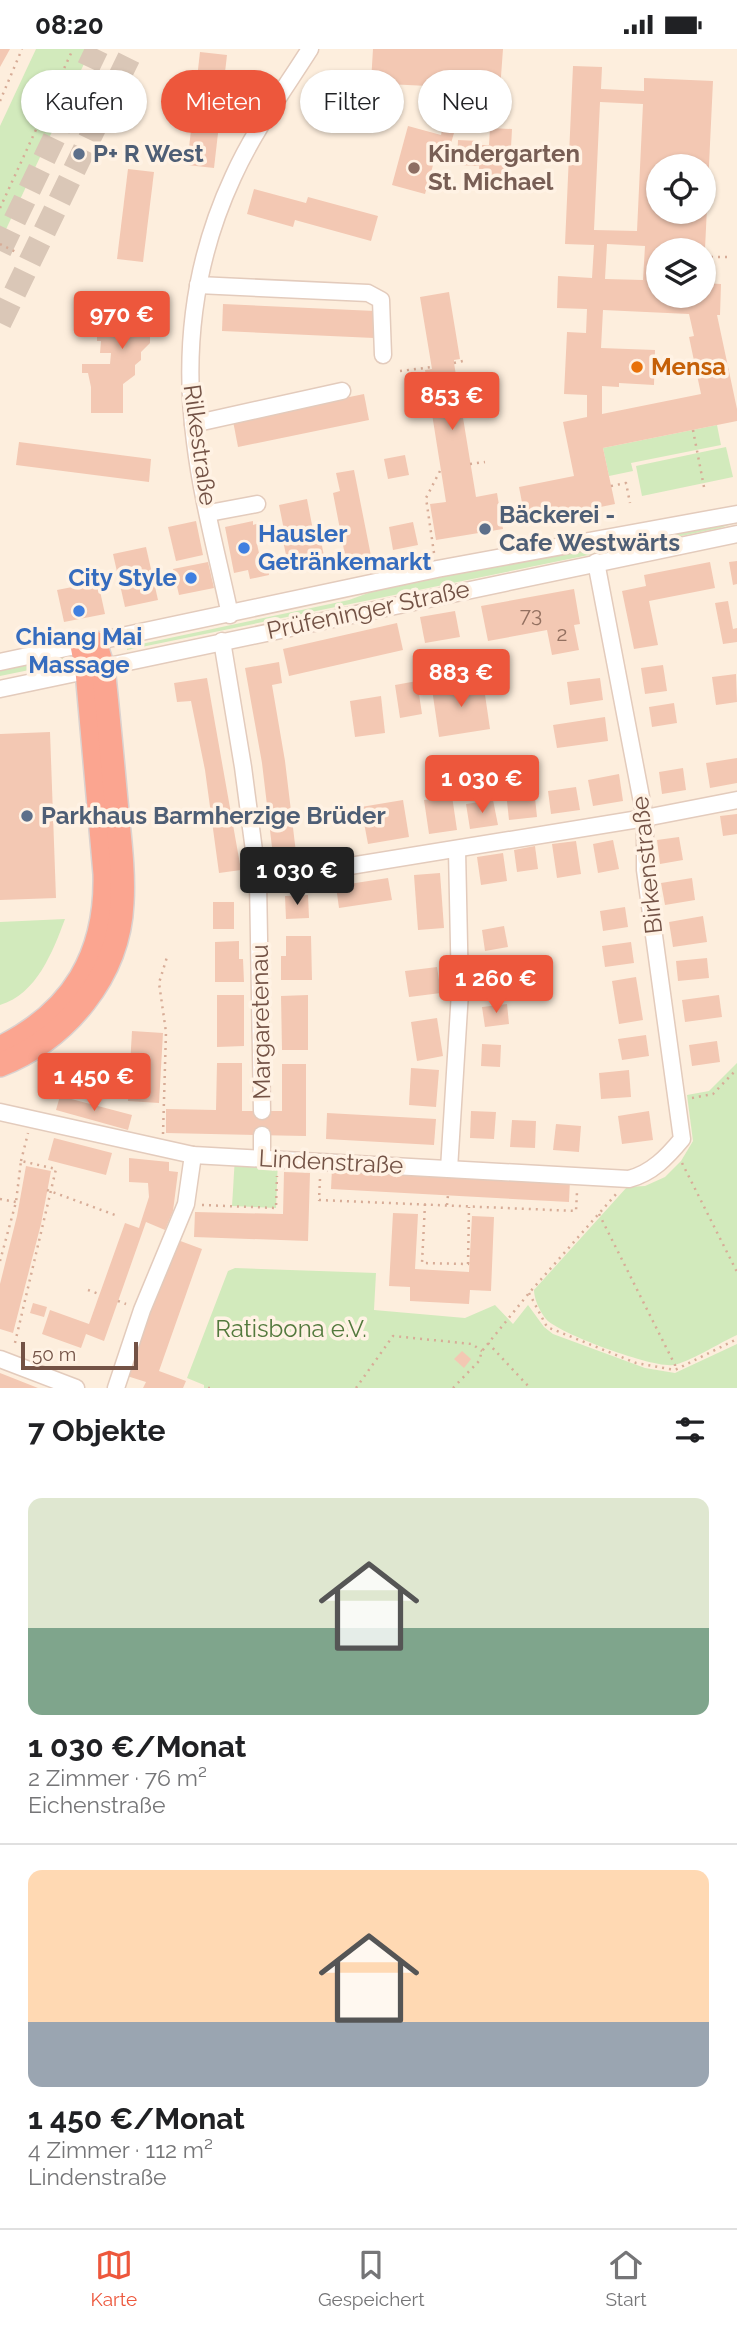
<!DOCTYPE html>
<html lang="de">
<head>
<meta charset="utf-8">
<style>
	body { margin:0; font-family:Raleway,sans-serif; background:#f2f2f2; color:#202124; height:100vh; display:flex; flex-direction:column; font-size:26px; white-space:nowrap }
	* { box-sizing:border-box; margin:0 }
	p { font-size:23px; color:#757577 }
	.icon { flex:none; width:38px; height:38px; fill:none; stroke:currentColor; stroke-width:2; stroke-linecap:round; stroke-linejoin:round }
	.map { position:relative; height:1339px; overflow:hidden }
	.sheet { display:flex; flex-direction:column; background:#fff; flex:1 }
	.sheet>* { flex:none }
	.hud { position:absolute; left:21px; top:21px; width:696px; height:63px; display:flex; gap:14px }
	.buttons { position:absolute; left:646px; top:105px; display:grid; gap:14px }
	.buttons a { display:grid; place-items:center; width:70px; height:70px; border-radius:50%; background:#fff; box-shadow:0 2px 5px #0004; font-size:35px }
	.scale { position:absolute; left:21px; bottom:18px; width:117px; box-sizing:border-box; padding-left:7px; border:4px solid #735245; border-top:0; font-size:19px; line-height:24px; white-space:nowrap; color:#735245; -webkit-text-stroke:5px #fff2e4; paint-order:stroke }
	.price { position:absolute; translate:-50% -60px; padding:0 16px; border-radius:7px; background:#ed573c; color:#fff; font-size:23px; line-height:46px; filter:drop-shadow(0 2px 4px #0008) }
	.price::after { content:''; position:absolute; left:50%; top:42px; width:21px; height:16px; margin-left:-10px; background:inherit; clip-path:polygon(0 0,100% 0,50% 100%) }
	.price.selected { background:#222; color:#fff }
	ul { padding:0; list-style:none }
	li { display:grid; align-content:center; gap:14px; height:371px; padding:0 28px }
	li+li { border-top:2px solid #e0e0e0 }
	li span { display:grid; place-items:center; height:217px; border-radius:14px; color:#555 }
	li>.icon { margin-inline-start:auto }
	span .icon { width:126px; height:126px; fill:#fffc; stroke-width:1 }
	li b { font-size:30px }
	h2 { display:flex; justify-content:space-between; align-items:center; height:84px; padding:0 28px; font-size:30px }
	.pill { padding:0 24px; border-radius:32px; background:#fff; box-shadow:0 2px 5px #0004; font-size:24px; line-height:63px }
	.pill.selected { background:#ed573c; color:#fff }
	.status { display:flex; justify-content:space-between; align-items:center; height:49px; padding:0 35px; background:#fff; direction:ltr }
	.status svg { height:19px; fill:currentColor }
	.menu { display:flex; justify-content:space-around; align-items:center; height:98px; border-top:2px solid #e0e0e0; background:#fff; font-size:19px; color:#757577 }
	.menu a { display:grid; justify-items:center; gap:4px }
	.menu .selected { color:#ed573c }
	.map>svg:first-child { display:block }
	.green { fill:#d2eabc }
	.building { fill:#f3c8b3; fill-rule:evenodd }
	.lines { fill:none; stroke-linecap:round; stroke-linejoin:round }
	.highway-tunnel { stroke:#dac7b7; stroke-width:23; stroke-dasharray:23 11; stroke-linecap:butt }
	.minor-casing { stroke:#e3cbbc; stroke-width:19 }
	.highway-casing { stroke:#dbd2cf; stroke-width:26 }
	.path { stroke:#d7ac97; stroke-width:2.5; stroke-dasharray:2 5; stroke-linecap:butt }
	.minor { stroke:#fff; stroke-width:16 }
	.highway { stroke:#fba590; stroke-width:23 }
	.service-dot { fill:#5c6f8a; stroke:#fff2e4; stroke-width:2.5 }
	.education-dot { fill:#8d6e63; stroke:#fff2e4; stroke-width:2.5 }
	.food-dot { fill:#e8710a; stroke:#fff2e4; stroke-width:2.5 }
	.shop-dot { fill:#3f7fe0; stroke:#fff2e4; stroke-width:2.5 }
	.labels { text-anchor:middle; stroke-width:7; stroke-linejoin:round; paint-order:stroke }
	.number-label { font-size:21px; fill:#937060 }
	.service-label { font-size:24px; font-weight:bold; fill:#4e5e75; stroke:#fff2e4; text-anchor:start }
	.education-label { font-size:24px; font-weight:bold; fill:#785e54; stroke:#fff2e4; text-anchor:start }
	.food-label { font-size:24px; font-weight:bold; fill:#c56008; stroke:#fff2e4; text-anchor:start }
	.street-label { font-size:24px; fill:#735245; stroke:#fff2e4 }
	.shop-label { font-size:24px; font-weight:bold; fill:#366cbe; stroke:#fff2e4; text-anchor:start }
	.park-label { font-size:24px; fill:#53793d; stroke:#fff2e4 }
</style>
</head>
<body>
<div class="status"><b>08:20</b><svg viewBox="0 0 49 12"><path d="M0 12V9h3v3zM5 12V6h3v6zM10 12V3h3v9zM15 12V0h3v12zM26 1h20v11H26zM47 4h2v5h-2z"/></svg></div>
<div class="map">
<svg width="737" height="1339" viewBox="0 0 737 1339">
	<rect width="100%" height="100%" fill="#fdeedd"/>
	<g class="green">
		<polygon points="36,0 91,0 0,193 0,77"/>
		<polygon points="717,376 721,396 631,414 633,422 609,427 603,399"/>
		<polygon points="726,398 733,428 642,447 636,417"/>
		<polygon points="737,473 720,479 127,601 127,598 349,551 371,543 626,490"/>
		<polygon points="69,606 77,607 78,611 0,627 0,620"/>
		<path d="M65 870C53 902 37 945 0 956V873Z"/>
		<path d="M737 1014V1286C721 1293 688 1314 673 1316 653 1319 559 1285 546 1270 540 1263 534 1250 534 1241L627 1138 645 1137 665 1128 681 1112 693 1092 687 1046 709 1042Z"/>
		<polygon points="235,1108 278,1110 276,1159 232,1157"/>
		<polygon points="235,1219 376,1224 374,1261 465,1269 495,1256 513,1275 528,1256 544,1278 553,1285 645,1319 675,1324 737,1295 737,1339 204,1339 204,1336 187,1329 228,1222"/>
	</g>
	<g class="building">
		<polygon points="0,0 10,0 0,18"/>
		<polygon points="373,0 503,0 500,41 479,40 452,63 428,37 387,35 385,77 334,74 336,31 371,33"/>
		<polygon points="200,3 227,6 214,119 187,116"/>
		<path d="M573 17 602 18 601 40 644 42V29L713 32 705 200 660 198 658 247H704V234L721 235 720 266H717L737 360V372L603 399 615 455 581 462 580 458 525 469 519 438 574 427 563 373 587 368V346L564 345 567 283 586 284 587 260 557 259 558 227 592 229 594 196 565 195ZM600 53 643 55 637 182 594 181ZM658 117H704V163H658ZM607 195 645 197 643 231 605 230ZM603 261 689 265 694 287 689 288 701 345 602 365V337L619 338V334L654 336 655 301 601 299Z"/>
		<polygon points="408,77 441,86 442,81 454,84 449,101 438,98 425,145 392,136"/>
		<polygon points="490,79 512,80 509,135 488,134 488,120 479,120 479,117 457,116 458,91 480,92 480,96 489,96"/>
		<polygon points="128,120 154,123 143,213 117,210"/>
		<polygon points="254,140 306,154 308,148 378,167 371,192 295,171 293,178 247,165"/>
		<polygon points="449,243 460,310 454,311 454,314 476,448 497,444 503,480 436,491 430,455 446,453 425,321 432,320 420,248"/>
		<polygon points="129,244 160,244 160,257 164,257 156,269 155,280 150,283 150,294 141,303 141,311 135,316 135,326 123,335 123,364 91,364 91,338 88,324 82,324 82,315 110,315 111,304 100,304 101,292 97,292 97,284 124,283 124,273 117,268 114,251 119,252 119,248 129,248"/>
		<polygon points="223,255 375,262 374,289 222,282"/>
		<polygon points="364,345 369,371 238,398 233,372"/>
		<polygon points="19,393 151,410 149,433 16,416"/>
		<polygon points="405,406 409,426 388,430 384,410"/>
		<polygon points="354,421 373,517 348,522 333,444 340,442 336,424"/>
		<polygon points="307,450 313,481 306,482 309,494 321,492 325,512 289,520 282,487 285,486 279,456"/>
		<polygon points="196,472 203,506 176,512 168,478"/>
		<polygon points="253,472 253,476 259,474 263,494 257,495 259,504 265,503 269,526 250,530 248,521 234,524 225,478"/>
		<polygon points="413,473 418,496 393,501 389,478"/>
		<polygon points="146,498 158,551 125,558 113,505"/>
		<polygon points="737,512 737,535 733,536 729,513"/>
		<polygon points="208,513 214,539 179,546 173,520"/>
		<polygon points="710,513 715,539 649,552 658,596 634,600 622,542 646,537 644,526"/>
		<polygon points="98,533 105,565 64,573 57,541"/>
		<polygon points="574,540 580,575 574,576 579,601 552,606 547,581 488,592 481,557"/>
		<polygon points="728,552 733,580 737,579 737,593 723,595 715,554"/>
		<polygon points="455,562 460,588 425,594 420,568"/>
		<polygon points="397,574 403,601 289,627 283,600"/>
		<polygon points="279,613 282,634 272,636 285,712 297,812 274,815 262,714 245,619"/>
		<polygon points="663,616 667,642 645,645 641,619"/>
		<polygon points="736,625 737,653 716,656 712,628"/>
		<polygon points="207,629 241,821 219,824 205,721 191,652 177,653 174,634"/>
		<polygon points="600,629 603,651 570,656 567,633"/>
		<polygon points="417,632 422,665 400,669 395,636"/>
		<polygon points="483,632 490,680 439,688 432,640"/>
		<polygon points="381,647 385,684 355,688 350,652"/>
		<polygon points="674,654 677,674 652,678 649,658"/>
		<polygon points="605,668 608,692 557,699 553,676"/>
		<polygon points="50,683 56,849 0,851 0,685"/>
		<polygon points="737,709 737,734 710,739 706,714"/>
		<polygon points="683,719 686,741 662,745 659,723"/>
		<polygon points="619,725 623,752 593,757 588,731"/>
		<polygon points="576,738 580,761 551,765 548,742"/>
		<polygon points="534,739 537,768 509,771 506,743"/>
		<polygon points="452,747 457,781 429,785 424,751"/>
		<polygon points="403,751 409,788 368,795 361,758"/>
		<polygon points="493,751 498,776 470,780 466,755"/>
		<polygon points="737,765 737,785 723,787 720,767"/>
		<polygon points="679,788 683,811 660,815 657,791"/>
		<polygon points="613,791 619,820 598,824 593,795"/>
		<polygon points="576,792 581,825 557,829 552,795"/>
		<polygon points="535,797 538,820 517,823 514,801"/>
		<polygon points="503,804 507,832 481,836 477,808"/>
		<polygon points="440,824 444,879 418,881 414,826"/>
		<polygon points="388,829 392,851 339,859 336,837"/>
		<polygon points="692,829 695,851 665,856 661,834"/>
		<polygon points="308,846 309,869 286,870 285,847"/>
		<rect x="213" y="853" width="21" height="27"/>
		<polygon points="625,858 628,878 603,882 600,862"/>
		<polygon points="703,867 707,893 673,898 669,873"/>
		<polygon points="504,877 508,898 485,902 482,881"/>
		<polygon points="286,887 311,887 312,931 281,931 281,907 286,907"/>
		<polygon points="239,892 239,910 243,910 244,933 215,933 215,893"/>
		<polygon points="631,893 634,914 605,918 602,897"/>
		<polygon points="707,909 709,929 678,932 676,912"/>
		<polygon points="513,911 516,932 487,937 483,916"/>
		<polygon points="437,918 441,944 409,948 405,922"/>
		<polygon points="636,928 643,971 619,975 612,932"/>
		<polygon points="217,946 244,946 244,997 217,998"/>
		<polygon points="308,946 308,1001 282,1001 281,947"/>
		<polygon points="719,946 722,968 685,973 682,951"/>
		<polygon points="507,955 509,975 485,978 482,958"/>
		<polygon points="437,969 443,1007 417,1012 411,973"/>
		<polygon points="132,982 163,984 159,1054 128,1052"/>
		<polygon points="646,986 649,1007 622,1011 618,990"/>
		<polygon points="717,992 720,1013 692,1017 689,996"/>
		<polygon points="482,995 501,996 500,1018 481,1017"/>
		<polygon points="217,1014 242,1014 242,1062 282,1062 282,1015 306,1015 306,1087 166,1084 166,1060 216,1061"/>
		<polygon points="411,1019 439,1021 436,1058 409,1056"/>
		<polygon points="629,1021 631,1048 601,1050 599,1024"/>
		<polygon points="60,1047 132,1066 128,1081 56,1061"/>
		<polygon points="471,1062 496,1063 494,1090 470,1089"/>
		<polygon points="649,1062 653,1091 622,1095 618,1067"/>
		<polygon points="327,1064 436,1070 434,1096 326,1090"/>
		<polygon points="512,1071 536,1072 535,1099 510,1098"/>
		<polygon points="556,1075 581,1077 579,1103 553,1101"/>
		<polygon points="54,1089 112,1104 106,1126 48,1111"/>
		<polygon points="129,1109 169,1113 169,1122 178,1123 173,1162 165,1181 146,1173 104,1292 86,1285 81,1299 42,1285 50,1261 89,1275 125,1174 139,1179 149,1148 148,1134 129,1133"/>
		<polygon points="26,1117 51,1122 41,1175 13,1284 0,1280 0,1235 17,1167"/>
		<polygon points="332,1119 570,1131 569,1153 331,1140"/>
		<polygon points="284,1123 310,1124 308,1192 194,1188 195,1163 283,1165"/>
		<polygon points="393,1164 418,1165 415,1220 469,1223 472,1167 494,1168 491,1242 470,1241 469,1255 410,1252 410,1238 389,1237"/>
		<polygon points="175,1190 202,1200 159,1322 186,1332 183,1339 143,1339 146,1333 127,1327"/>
		<polygon points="33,1254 47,1258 44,1268 30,1264"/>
		<polygon points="462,1302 471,1310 464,1319 454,1310"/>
		<polygon points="0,1324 38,1339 0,1339"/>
	</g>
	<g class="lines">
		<g class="highway-tunnel">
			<polyline points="0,202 97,0"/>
			<polyline points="0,274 133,0"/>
		</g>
		<defs>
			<g id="minor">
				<polyline points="198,236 368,244 381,251 383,306"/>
				<polyline points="193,375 342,342"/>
				<polyline points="209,464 257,455"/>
				<path d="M230 566C218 509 202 451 195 393 183 302 194 212 233 128 253 83 284 41 310 0"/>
				<polyline points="222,592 243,718 258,832 262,1062"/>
				<polyline points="0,613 437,520 737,465"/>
				<polyline points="0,640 737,485"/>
				<polyline points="258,832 645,769 737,751"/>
				<path d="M0 1063 193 1106 629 1130C652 1124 667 1108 682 1090L645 821V769L596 513"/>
				<polyline points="262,1086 262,1109"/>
				<polyline points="449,1120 460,943 457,801"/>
				<polyline points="0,1310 76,1339"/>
				<polyline points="116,1339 142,1261 186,1155 193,1106"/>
			</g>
			<g id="highway">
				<path d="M0 999C73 963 107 906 105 825L87 622 82 596"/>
				<path d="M0 1016C66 990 119 927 122 854 124 820 119 786 116 752 112 708 108 663 103 618L95 594"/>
			</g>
		</defs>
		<use href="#minor" class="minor-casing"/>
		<use href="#highway" class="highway-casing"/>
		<g class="path">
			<polyline points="63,24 95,39"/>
			<polyline points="0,52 22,0"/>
			<polyline points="0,159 73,0"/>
			<polyline points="0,195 16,203"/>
			<polyline points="704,208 729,208"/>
			<polyline points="454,314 467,311"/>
			<polyline points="400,322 432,318"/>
			<polyline points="693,381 704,438"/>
			<polyline points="470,415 485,413"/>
			<polyline points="611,437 626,434 630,454"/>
			<polyline points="434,504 426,449 441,420"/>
			<polyline points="692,1049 713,1045 737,1020"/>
			<polyline points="163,1085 166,983 159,934 167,908"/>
			<polyline points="21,1112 28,1084"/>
			<polyline points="682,1114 737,1223"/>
			<polyline points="320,1130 319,1151 576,1162 577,1143"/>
			<polyline points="47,1141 115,1166"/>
			<polyline points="0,1150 16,1153"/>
			<polyline points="425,1155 422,1214 468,1215 469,1158"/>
			<polyline points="202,1156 276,1159 277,1127"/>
			<polyline points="447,1156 448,1146"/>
			<polyline points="599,1165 675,1316 675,1321"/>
			<polyline points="0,1212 16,1153 21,1112 56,1120 14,1298"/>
			<polyline points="88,1241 99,1245"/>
			<polyline points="529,1244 547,1278 636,1314 675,1321 737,1290"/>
			<polyline points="118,1252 126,1255"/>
			<polyline points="488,1294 530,1339"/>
			<polyline points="208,1339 210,1339"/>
			<polyline points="356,1339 393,1287 472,1295 482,1302"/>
			<polyline points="453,1339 479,1312 482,1302 529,1244 617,1144"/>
		</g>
		<use href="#minor" class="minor"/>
		<use href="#highway" class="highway"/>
	</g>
	<g class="service-dot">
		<circle cx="79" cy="105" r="7"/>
		<circle cx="485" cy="480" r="7"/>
		<circle cx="27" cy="767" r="7"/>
	</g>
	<circle class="education-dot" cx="414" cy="119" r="7"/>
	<circle class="food-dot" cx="637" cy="318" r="7"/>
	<g class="shop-dot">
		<circle cx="244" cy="499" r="7"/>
		<circle cx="191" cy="529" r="7"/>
		<circle cx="79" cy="562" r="7"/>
	</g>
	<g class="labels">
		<g class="number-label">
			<text x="531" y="573">73</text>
			<text x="562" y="592">2</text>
		</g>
		<g class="service-label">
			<text x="93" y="113">P+ R West</text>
			<text x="499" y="474">Bäckerei -<tspan x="499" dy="28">Cafe Westwärts</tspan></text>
			<text x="41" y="775">Parkhaus Barmherzige Brüder</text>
		</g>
		<g class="education-label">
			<text x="428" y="113">Kindergarten<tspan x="428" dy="28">St. Michael</tspan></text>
		</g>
		<g class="food-label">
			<text x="651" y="326">Mensa</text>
		</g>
		<g class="street-label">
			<text transform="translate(200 396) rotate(82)" y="8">Rilkestraße</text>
			<text transform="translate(368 561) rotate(-12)" y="8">Prüfeninger Straße</text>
			<text transform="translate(647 816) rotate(-96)" y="8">Birkenstraße</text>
			<text transform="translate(261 973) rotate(-91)" y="8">Margaretenau</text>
			<text transform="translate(331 1113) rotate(3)" y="8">Lindenstraße</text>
		</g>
		<g class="shop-label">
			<text x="258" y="493">Hausler<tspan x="258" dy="28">Getränkemarkt</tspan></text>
			<text x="177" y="537" text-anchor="end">City Style</text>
			<text x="79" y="596" text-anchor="middle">Chiang Mai<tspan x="79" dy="28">Massage</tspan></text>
		</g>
		<g class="park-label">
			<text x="291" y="1288">Ratisbona e.V.</text>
		</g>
	</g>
</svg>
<div class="buttons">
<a><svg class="icon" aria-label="locate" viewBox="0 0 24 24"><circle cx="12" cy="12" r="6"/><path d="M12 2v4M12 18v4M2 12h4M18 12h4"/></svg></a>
<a><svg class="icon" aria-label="layers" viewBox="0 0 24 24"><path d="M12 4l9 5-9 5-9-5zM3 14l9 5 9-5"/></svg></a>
</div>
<div class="scale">50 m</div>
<b class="price" style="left:122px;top:302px">970 €</b>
<b class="price" style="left:452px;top:383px">853 €</b>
<b class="price" style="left:461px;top:660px">883 €</b>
<b class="price" style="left:482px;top:766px">1 030 €</b>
<b class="price selected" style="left:297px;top:858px">1 030 €</b>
<b class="price" style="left:496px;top:966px">1 260 €</b>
<b class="price" style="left:94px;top:1064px">1 450 €</b>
<div class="hud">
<a class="pill">Kaufen</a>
<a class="pill selected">Mieten</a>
<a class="pill">Filter</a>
<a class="pill">Neu</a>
</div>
</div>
<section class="sheet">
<h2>7 Objekte<svg class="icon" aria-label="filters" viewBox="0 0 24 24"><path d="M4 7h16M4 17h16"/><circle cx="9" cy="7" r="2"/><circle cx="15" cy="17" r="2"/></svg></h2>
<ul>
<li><span style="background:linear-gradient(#dfe7d0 60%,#7fa58c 0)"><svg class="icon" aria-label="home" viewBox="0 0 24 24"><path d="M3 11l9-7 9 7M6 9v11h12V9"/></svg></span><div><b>1 030 €/Monat</b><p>2 Zimmer · 76 m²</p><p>Eichenstraße</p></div></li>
<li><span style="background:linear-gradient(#ffd9b3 70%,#9aa5b1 0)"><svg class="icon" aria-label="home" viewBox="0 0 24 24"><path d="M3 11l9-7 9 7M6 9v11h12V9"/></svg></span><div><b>1 450 €/Monat</b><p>4 Zimmer · 112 m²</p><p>Lindenstraße</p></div></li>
</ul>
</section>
<nav class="menu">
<a class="selected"><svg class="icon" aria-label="map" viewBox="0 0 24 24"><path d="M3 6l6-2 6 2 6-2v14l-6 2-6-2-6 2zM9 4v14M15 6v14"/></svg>Karte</a>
<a><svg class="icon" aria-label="saved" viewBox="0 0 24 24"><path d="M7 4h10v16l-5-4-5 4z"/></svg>Gespeichert</a>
<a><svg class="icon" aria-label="home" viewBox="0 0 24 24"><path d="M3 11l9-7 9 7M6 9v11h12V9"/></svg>Start</a>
</nav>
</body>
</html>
